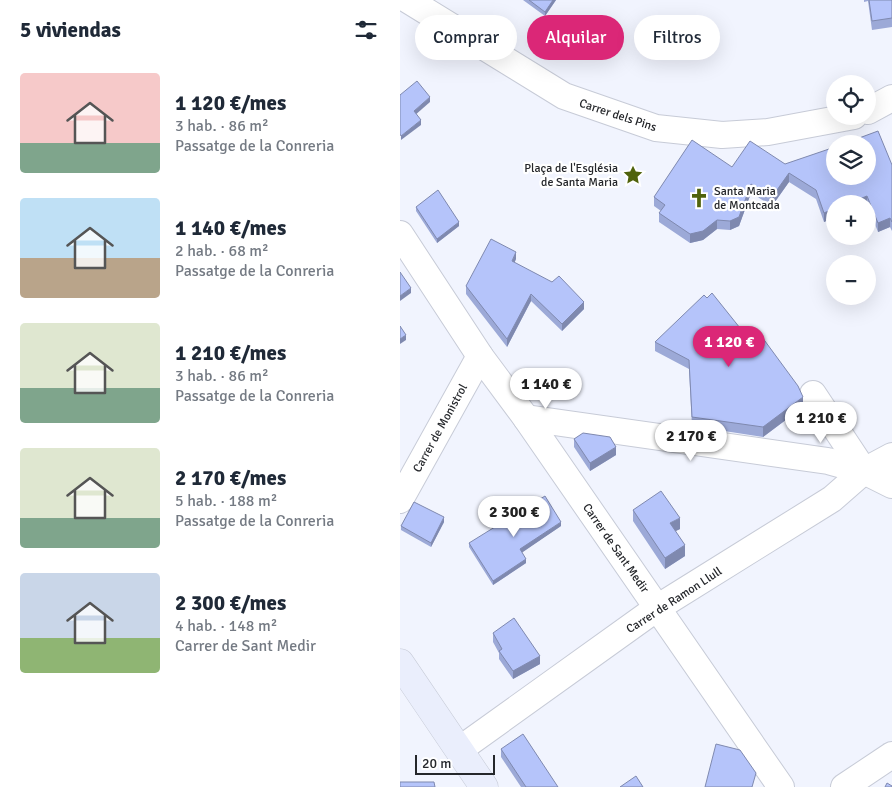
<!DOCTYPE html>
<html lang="es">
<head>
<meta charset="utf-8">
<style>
	body { margin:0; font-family:Signika,sans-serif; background:#f6f6f7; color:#1f2937; height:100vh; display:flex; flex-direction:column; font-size:19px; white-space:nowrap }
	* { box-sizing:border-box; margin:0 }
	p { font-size:16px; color:#747a83 }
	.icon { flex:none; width:28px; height:28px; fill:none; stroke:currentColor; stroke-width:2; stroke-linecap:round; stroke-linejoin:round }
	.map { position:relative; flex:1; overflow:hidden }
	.panel { display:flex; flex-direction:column; background:#fff; width:400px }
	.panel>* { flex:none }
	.top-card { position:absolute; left:15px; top:15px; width:401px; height:45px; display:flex; gap:10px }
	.controls { position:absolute; left:426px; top:75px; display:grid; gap:10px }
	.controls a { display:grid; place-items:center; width:50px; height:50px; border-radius:50%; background:#fff; box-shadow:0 5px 20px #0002; font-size:25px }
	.scale { position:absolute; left:15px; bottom:12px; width:80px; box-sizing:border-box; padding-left:5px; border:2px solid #25272b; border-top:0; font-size:14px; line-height:18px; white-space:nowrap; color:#25272b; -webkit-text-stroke:4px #fff; paint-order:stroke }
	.price { position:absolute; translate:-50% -42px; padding:0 11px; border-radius:18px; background:#fff; color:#222; font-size:16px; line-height:32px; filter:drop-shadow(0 1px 2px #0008) }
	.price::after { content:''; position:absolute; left:50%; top:30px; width:15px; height:11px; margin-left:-8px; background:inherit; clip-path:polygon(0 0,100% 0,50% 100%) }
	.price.active { background:#db2777; color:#fff }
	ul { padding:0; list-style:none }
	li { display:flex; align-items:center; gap:15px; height:125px; padding:0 20px }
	li span { display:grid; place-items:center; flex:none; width:140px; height:100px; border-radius:5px; color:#555 }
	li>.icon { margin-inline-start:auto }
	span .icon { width:60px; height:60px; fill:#fffc; stroke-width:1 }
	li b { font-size:21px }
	h2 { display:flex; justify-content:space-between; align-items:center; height:60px; padding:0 20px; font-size:21px }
	.chip { padding:0 18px; border-radius:22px; background:#fff; box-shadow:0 5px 20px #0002; font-size:18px; line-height:45px }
	.chip.active { background:#db2777; color:#fff }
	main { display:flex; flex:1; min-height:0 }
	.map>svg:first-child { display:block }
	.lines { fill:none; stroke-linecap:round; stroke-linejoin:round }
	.minor-casing { stroke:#c7cbd7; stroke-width:28 }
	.secondary-casing { stroke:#c7cbd7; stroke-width:29 }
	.minor { stroke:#fff; stroke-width:26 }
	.secondary { stroke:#eaeefc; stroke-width:28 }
	.wall { fill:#9ca9d7 }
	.shaded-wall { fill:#7f89af }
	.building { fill:#b5c4fa; stroke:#7f89af }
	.labels { text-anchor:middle; stroke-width:4.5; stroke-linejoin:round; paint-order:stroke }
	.street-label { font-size:12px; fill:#25272b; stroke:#fff }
	.poi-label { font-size:12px; fill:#25272b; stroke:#fff; text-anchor:end }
</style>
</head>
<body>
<main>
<section class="panel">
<h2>5 viviendas<svg class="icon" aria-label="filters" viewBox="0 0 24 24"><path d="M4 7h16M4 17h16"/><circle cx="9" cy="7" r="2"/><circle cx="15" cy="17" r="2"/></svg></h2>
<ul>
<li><span style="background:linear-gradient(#f6c9c9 70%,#7fa58c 0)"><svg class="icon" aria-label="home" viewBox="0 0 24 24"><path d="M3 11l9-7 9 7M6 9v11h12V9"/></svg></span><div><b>1 120 €/mes</b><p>3 hab. · 86 m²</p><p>Passatge de la Conreria</p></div></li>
<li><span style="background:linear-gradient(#bfe0f5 60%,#b9a48a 0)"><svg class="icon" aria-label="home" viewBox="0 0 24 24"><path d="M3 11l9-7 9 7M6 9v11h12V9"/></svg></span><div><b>1 140 €/mes</b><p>2 hab. · 68 m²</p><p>Passatge de la Conreria</p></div></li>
<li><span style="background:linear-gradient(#dfe7d0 65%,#7fa58c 0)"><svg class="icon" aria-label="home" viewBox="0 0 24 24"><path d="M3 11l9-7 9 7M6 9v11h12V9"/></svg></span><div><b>1 210 €/mes</b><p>3 hab. · 86 m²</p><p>Passatge de la Conreria</p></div></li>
<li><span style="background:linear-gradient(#dfe7d0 70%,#7fa58c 0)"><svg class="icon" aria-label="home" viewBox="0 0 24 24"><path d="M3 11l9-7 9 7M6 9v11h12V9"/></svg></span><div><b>2 170 €/mes</b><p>5 hab. · 188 m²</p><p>Passatge de la Conreria</p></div></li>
<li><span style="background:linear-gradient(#c9d6e8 65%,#8fb573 0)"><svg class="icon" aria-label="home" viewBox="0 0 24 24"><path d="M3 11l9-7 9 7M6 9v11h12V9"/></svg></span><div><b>2 300 €/mes</b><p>4 hab. · 148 m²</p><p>Carrer de Sant Medir</p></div></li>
</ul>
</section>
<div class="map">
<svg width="492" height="787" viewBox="0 0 492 787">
	<rect width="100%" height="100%" fill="#f1f4fe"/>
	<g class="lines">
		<defs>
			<g id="minor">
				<polyline points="8,0 164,96 256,128 322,135 368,132 454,116"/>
				<polyline points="468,111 492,98"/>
				<polyline points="0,234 80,356 126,418 381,787"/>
				<polyline points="413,394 464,471"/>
				<polyline points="126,418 428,461 464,471 492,485"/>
				<polyline points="0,500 80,356"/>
				<polyline points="59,750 257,608 432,499 464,471 492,456"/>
				<polyline points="444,787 492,755"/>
			</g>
			<polyline id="secondary" points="0,663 84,787"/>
		</defs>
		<use href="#minor" class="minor-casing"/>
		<use href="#secondary" class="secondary-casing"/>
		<use href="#minor" class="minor"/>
		<use href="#secondary" class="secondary"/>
	</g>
	<g class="wall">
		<polygon points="123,0 156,0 145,16"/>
		<polygon points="464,0 492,0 492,27 472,30 468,1 464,2"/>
		<polygon points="385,164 492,165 492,231 490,227 478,232 468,206 468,204 435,204 435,217 424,222 416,199 389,182 372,206 351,193 339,226 330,230 317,229 303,240 290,243 259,222 259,213 261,211 254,206 254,197 332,167"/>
		<polygon points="16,207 59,226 37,243 16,211"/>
		<polygon points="116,259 114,263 184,309 162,331 131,301 107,347 66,294 66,286"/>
		<polygon points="255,342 403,407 363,437 292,426 289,369 255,351"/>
		<polygon points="174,439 216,455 190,471 174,447"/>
		<polygon points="233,510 280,529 275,531 285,556 265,569 233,521"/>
		<polygon points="44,522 31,547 1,530 1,526"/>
		<polygon points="161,526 122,552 126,563 93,585 69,547 69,543"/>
		<polygon points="93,633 140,664 113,679 99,659 99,653 93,642"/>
		<polygon points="101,749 158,787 121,787 101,757"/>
	</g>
	<g class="shaded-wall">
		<polygon points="153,0 156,0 145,16 145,12"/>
		<polygon points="30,97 30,102 14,116 14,111"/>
		<polygon points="21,120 21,125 1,140 1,136"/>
		<polygon points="389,173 389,182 372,206 372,197"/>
		<polygon points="351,184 351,193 339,226 330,230 330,221"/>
		<polygon points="467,196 467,204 447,204"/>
		<polygon points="435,208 435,217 424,222 424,213"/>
		<polygon points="490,218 490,227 478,232 478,223"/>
		<polygon points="317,220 317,229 303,240 290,243 290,234"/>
		<polygon points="59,222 59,226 37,243 37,239"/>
		<polygon points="116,252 116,259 112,268 112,261"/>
		<polygon points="11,288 11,293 0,301 0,296"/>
		<polygon points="131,294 131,301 107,347 107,339"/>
		<polygon points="184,302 184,309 162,331 162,324"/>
		<polygon points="6,335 6,340 0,344 0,339"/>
		<polygon points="403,397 403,407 363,437 363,427"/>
		<polygon points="216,447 216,455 190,471 190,463"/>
		<polygon points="44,517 44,522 31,547 31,543"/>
		<polygon points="280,518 280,529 270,534 270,523"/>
		<polygon points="161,522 161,526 120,554 120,549"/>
		<polygon points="285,545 285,556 265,569 265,558"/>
		<polygon points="126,559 126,563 93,585 93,581"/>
		<polygon points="140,656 140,664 113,679 113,671"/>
	</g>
	<g class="building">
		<polygon points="129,0 153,0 145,12"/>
		<polygon points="469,0 492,0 492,18 472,21"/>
		<polygon points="17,81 30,97 14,111 21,120 1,136 0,134 0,95"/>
		<polygon points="478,131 492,165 492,222 490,218 478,223 467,196 447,204 435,204 435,208 424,213 416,190 389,173 372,197 351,184 339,217 330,221 317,220 303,231 290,234 259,213 265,205 254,197 292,140 332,167 350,141 385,164 435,147 435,176 468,176 468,144 443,144"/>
		<polygon points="38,190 59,222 37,239 16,207"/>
		<polygon points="91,239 116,252 112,261 152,282 159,276 184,302 162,324 131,294 107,339 66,286"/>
		<polygon points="0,272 11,288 0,296"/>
		<polygon points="312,293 352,343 362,337 398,386 403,397 363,427 292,417 289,360 255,342 304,295 307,298"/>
		<polygon points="0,326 6,335 0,339"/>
		<polygon points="183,433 210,437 216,447 190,463 174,439"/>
		<polygon points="261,491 280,518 270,523 285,545 265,558 233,510"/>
		<polygon points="145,496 161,522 120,549 126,559 93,581 69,543"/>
		<polygon points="14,502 44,517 31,543 1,526"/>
		<polygon points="114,618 140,656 113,671 99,651 102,649 93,633"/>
		<polygon points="123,734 158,787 126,787 101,749"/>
		<polygon points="316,744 340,750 356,773 352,787 305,787"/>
		<polygon points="236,776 243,787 220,787"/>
		<polygon points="0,782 34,782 35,787 0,787"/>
		<polygon points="487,783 492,786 492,787 485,787"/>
	</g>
	<defs>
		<symbol id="sight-bare" viewBox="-9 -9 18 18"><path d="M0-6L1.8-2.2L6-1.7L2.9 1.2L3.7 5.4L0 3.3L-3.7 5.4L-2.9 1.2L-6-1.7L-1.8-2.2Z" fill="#50630c" stroke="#fff" stroke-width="2.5" paint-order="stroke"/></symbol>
		<symbol id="church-bare" viewBox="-9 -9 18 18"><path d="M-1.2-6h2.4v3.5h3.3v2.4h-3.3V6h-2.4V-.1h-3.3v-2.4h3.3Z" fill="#50630c" stroke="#fff" stroke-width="2.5" paint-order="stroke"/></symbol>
	</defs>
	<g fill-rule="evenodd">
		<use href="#sight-bare" x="219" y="161" width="28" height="28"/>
		<use href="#church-bare" x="285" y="184" width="28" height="28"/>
	</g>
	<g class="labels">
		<g class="street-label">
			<text transform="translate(218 115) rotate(18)" y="4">Carrer dels Pins</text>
			<text transform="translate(40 428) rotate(-61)" y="4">Carrer de Monistrol</text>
			<text transform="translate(216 548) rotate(55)" y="4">Carrer de Sant Medir</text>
			<text transform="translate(274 600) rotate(-33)" y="4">Carrer de Ramon Llull</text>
		</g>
		<g class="poi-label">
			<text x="218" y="172">Plaça de l'Església<tspan x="218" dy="14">de Santa Maria</tspan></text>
			<text x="314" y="195" text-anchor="start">Santa Maria<tspan x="314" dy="14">de Montcada</tspan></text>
		</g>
	</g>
</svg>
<div class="controls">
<a><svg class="icon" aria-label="locate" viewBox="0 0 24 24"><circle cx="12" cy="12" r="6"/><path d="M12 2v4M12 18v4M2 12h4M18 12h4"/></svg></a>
<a><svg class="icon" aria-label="layers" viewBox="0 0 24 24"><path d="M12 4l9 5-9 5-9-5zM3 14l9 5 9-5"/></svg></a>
<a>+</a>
<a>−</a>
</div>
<div class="scale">20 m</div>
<b class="price active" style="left:329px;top:368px">1 120 €</b>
<b class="price" style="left:146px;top:410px">1 140 €</b>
<b class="price" style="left:421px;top:444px">1 210 €</b>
<b class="price" style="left:291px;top:462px">2 170 €</b>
<b class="price" style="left:114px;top:538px">2 300 €</b>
<div class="top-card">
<a class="chip">Comprar</a>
<a class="chip active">Alquilar</a>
<a class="chip">Filtros</a>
</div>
</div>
</main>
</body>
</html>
